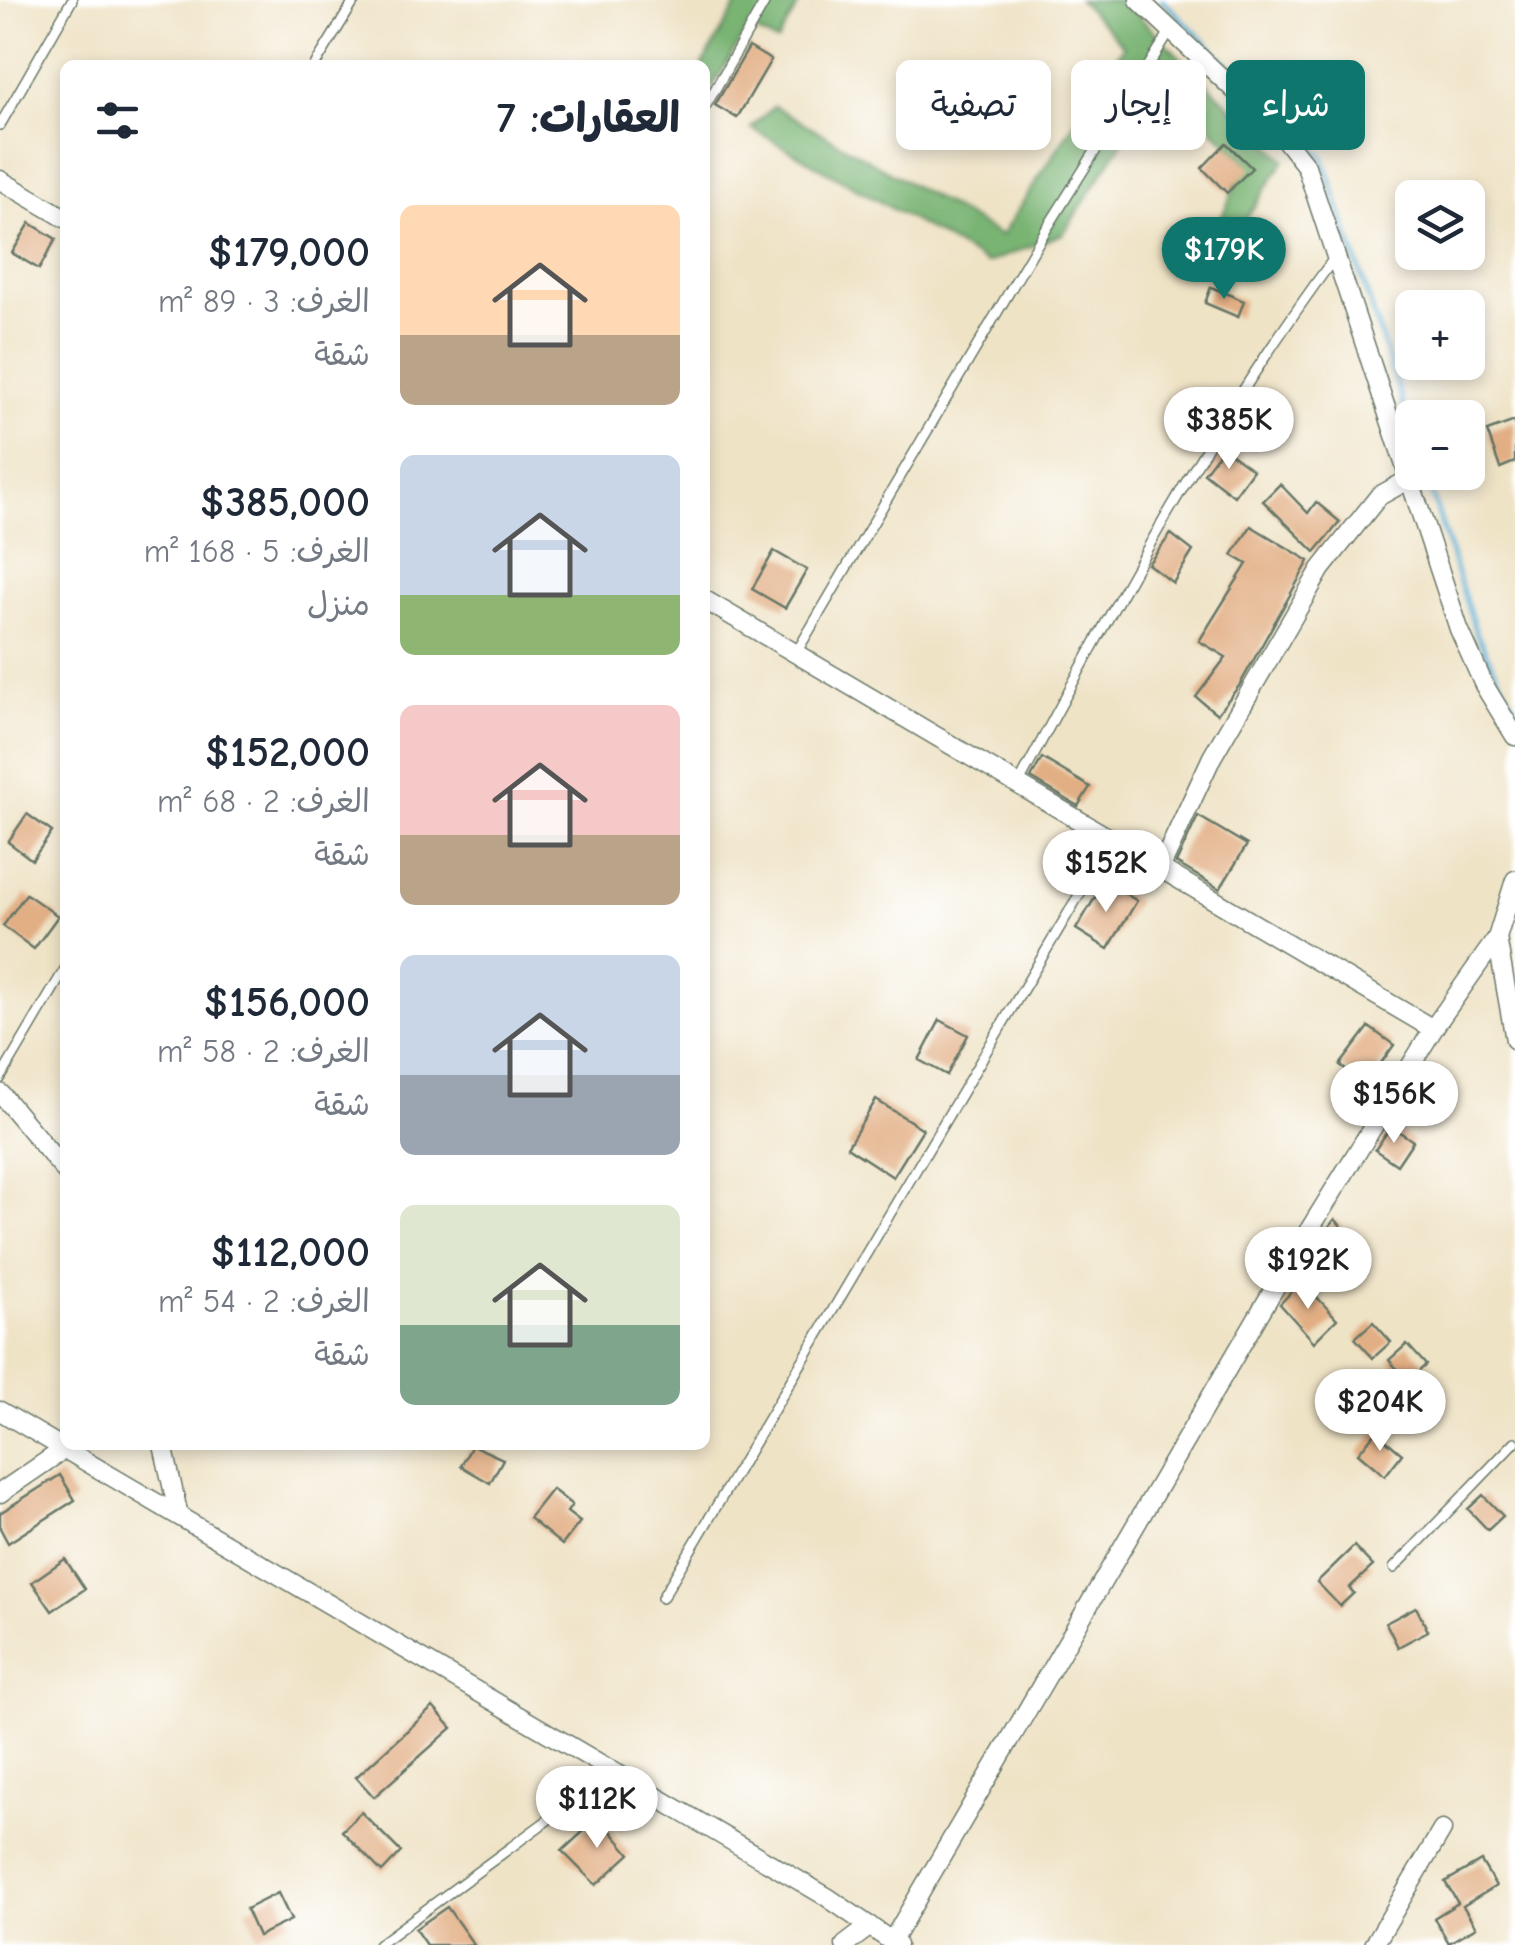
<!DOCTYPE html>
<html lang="ar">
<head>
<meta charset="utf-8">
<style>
	body { margin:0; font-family:"Comic Neue","Playpen Sans Arabic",sans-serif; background:#f6f6f7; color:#1f2937; direction:rtl; height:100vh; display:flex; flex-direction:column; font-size:38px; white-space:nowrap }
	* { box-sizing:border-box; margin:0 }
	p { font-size:32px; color:#747a83 }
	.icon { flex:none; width:55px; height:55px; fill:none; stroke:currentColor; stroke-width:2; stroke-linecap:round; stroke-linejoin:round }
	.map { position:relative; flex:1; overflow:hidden; direction:ltr }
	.details { position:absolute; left:60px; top:60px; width:650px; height:1390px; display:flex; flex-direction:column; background:#fff; border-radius:15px; box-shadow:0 5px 15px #0003; direction:rtl }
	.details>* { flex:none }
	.hud { position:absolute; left:740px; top:60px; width:625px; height:90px; direction:rtl; display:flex; gap:20px }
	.buttons { position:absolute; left:1395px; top:180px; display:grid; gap:20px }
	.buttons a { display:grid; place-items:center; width:90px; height:90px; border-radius:15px; background:#fff; box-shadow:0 5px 15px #0003; font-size:50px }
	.price { position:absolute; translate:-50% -85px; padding:0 22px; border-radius:35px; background:#fff; color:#222; font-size:32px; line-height:65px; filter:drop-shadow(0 2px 5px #0008) }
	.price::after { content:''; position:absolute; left:50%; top:60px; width:30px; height:22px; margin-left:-15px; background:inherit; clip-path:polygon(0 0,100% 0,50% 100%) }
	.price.selected { background:#0f766e; color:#fff }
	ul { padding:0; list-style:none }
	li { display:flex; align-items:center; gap:30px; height:250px; padding:0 30px }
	li span { display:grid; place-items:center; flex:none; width:280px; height:200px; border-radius:15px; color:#555 }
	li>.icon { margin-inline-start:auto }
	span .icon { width:120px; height:120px; fill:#fffc; stroke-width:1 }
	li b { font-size:42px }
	h2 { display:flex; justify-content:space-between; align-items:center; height:120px; padding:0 30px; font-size:42px }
	.chip { padding:0 35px; border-radius:15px; background:#fff; box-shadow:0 5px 15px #0003; font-size:35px; line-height:90px }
	.chip.selected { background:#0f766e; color:#fff }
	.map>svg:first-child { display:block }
	.forest { fill:#79b473; stroke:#4c7854; stroke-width:2.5 }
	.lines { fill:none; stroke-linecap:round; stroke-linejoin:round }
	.stream { stroke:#55aed3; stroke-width:5 }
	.building { fill:#e2af84 }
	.lane-casing { stroke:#687767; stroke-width:12 }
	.street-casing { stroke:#687767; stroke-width:21 }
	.lane { stroke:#fff; stroke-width:9 }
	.street { stroke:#fff; stroke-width:18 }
</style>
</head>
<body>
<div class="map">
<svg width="1515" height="1945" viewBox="0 0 1515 1945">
	<rect width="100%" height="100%" fill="#fff"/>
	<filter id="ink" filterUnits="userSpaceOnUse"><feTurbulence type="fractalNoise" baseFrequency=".01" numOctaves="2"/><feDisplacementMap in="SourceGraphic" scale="20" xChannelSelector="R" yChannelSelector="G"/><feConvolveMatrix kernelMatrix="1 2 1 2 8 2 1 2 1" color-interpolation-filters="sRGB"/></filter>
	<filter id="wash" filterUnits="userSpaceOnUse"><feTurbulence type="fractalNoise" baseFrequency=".0048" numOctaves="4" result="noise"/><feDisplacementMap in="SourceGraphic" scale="40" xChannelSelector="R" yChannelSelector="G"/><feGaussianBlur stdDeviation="2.25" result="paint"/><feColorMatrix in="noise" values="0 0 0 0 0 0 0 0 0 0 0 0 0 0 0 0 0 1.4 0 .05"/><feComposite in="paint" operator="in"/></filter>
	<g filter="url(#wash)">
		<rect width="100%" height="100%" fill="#efe3c6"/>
		<g class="forest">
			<polygon points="740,0 801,0 777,42 748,28 705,99 702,65"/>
			<polygon points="1079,0 1122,0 1285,160 1232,240 1212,239 1246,162 1163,80 1063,234 987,263 751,128 774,106 1001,236 1124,46"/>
		</g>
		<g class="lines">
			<g class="stream">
				<polyline points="1162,0 1323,157 1412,433"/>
				<polyline points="1425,472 1476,633 1515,709"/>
			</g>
		</g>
		<g id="blocks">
			<g class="building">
				<polygon points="749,47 771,60 737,118 715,105"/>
				<polygon points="1156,80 1180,100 1160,124 1136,104"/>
				<polygon points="1226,143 1252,168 1227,193 1202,168"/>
				<polygon points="30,223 56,239 39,269 12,253"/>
				<polygon points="1211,287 1244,301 1238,317 1205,303"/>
				<polygon points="1515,421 1515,462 1500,468 1487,431"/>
				<polygon points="1223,448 1253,470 1234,496 1204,473"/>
				<polygon points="1280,484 1308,513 1316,502 1340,522 1315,552 1263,501"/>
				<polygon points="1251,526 1309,561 1239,686 1217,714 1196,697 1226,657 1199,641 1247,564 1232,555"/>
				<polygon points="1171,534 1193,551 1173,583 1148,564"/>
				<polygon points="774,551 807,570 785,608 752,589"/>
				<polygon points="1042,758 1090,787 1078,806 1031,778"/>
				<polygon points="27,814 52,832 32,860 8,842"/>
				<polygon points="1198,816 1247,845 1220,889 1176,863"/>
				<polygon points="1105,881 1137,901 1108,949 1076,929"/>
				<polygon points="26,894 58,916 34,949 3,926"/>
				<polygon points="940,1020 968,1035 947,1075 919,1060"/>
				<polygon points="1369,1027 1394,1045 1366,1084 1340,1065"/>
				<polygon points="876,1100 923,1129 893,1177 847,1147"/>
				<polygon points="1391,1126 1413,1141 1397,1165 1375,1150"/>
				<polygon points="1335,1219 1354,1241 1333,1260 1317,1242"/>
				<polygon points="1302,1281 1337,1319 1314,1342 1280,1304"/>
				<polygon points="1373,1322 1391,1342 1373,1358 1355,1338"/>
				<polygon points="1407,1344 1426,1365 1408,1381 1389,1360"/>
				<polygon points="1376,1432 1402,1454 1385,1476 1358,1453"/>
				<polygon points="472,1445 503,1459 490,1483 461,1466"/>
				<polygon points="60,1475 75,1500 8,1543 0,1528 0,1513"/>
				<polygon points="552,1489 572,1505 567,1512 580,1522 562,1545 529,1518"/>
				<polygon points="1483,1495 1503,1516 1488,1530 1468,1509"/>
				<polygon points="1354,1546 1373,1566 1349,1588 1354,1593 1340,1606 1317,1582"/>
				<polygon points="65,1559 85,1589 52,1611 32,1582"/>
				<polygon points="1416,1607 1428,1631 1398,1647 1386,1623"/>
				<polygon points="433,1707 452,1728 374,1797 356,1777"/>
				<polygon points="361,1812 401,1852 382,1872 342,1831"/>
				<polygon points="599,1817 630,1854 596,1885 562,1851"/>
				<polygon points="1481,1861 1496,1886 1463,1906 1476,1927 1449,1943 1434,1918 1458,1903 1445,1882"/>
				<polygon points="278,1893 291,1920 258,1936 246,1909"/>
				<polygon points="447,1907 474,1945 426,1945 415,1929"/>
			</g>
		</g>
	</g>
	<g filter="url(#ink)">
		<use href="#blocks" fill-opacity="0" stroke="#687767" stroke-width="2.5"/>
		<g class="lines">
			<defs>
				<g id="lane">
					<polyline points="315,65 355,0"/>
					<polyline points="705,107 766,0"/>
					<polyline points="0,125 72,0"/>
					<polyline points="796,653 1044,233 1171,30"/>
					<path d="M1018 785C1115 603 1212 423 1335 257"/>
					<polyline points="0,1079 65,969"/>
					<polyline points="1394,1568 1515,1442"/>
					<polyline points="662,1598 1111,841"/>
					<polyline points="378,1945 613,1772"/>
				</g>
				<g id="street">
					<polyline points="1139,0 1280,133 1306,166 1459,629 1484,685 1515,736"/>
					<polyline points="0,180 65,218"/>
					<polyline points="705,600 1433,1029"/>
					<polyline points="1160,869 1212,757 1321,569 1379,496 1408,480"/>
					<polyline points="1497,938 1515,1040"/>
					<polyline points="0,1093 65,1171"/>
					<polyline points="0,1411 827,1897 897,1945"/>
					<polyline points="163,1445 178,1512"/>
					<polyline points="0,1493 66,1448"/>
					<polyline points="892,1941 1295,1253 1437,1023 1497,938 1515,880"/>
					<polyline points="845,1945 870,1926"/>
					<polyline points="1374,1945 1442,1830"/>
				</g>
			</defs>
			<use href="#lane" class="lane-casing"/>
			<use href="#street" class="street-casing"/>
			<use href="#lane" class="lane"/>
			<use href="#street" class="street"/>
		</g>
	</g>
</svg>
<div class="buttons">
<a><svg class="icon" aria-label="layers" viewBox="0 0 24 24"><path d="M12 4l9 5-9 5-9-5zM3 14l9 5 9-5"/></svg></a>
<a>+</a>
<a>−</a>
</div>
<b class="price selected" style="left:1224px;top:302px">$179K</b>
<b class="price" style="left:1229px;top:472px">$385K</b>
<b class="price" style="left:1106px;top:915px">$152K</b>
<b class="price" style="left:1394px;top:1146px">$156K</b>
<b class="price" style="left:1308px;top:1312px">$192K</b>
<b class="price" style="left:1380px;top:1454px">$204K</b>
<b class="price" style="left:597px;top:1851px">$112K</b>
<div class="hud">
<a class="chip selected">شراء</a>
<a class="chip">إيجار</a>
<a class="chip">تصفية</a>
</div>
<section class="details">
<h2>العقارات: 7<svg class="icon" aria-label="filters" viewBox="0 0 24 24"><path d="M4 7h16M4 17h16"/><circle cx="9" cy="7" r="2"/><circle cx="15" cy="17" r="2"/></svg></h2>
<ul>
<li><span style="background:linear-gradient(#ffd9b3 65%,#b9a48a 0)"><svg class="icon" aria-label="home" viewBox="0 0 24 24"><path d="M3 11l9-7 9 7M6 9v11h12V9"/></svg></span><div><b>$179,000</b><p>الغرف: 3 · 89 m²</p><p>شقة</p></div></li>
<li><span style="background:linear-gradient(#c9d6e8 70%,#8fb573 0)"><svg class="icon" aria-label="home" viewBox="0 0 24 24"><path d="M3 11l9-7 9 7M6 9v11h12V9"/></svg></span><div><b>$385,000</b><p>الغرف: 5 · 168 m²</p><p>منزل</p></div></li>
<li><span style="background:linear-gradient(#f6c9c9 65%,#b9a48a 0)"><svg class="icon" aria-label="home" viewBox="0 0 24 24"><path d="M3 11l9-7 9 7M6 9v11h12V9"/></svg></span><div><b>$152,000</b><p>الغرف: 2 · 68 m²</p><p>شقة</p></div></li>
<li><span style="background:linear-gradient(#c9d6e8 60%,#9aa5b1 0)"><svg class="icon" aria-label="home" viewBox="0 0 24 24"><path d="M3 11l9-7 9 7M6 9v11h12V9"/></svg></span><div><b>$156,000</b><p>الغرف: 2 · 58 m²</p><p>شقة</p></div></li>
<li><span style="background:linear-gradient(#dfe7d0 60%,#7fa58c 0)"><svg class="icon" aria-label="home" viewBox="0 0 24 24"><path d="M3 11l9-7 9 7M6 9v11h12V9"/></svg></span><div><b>$112,000</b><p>الغرف: 2 · 54 m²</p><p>شقة</p></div></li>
</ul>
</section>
</div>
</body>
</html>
